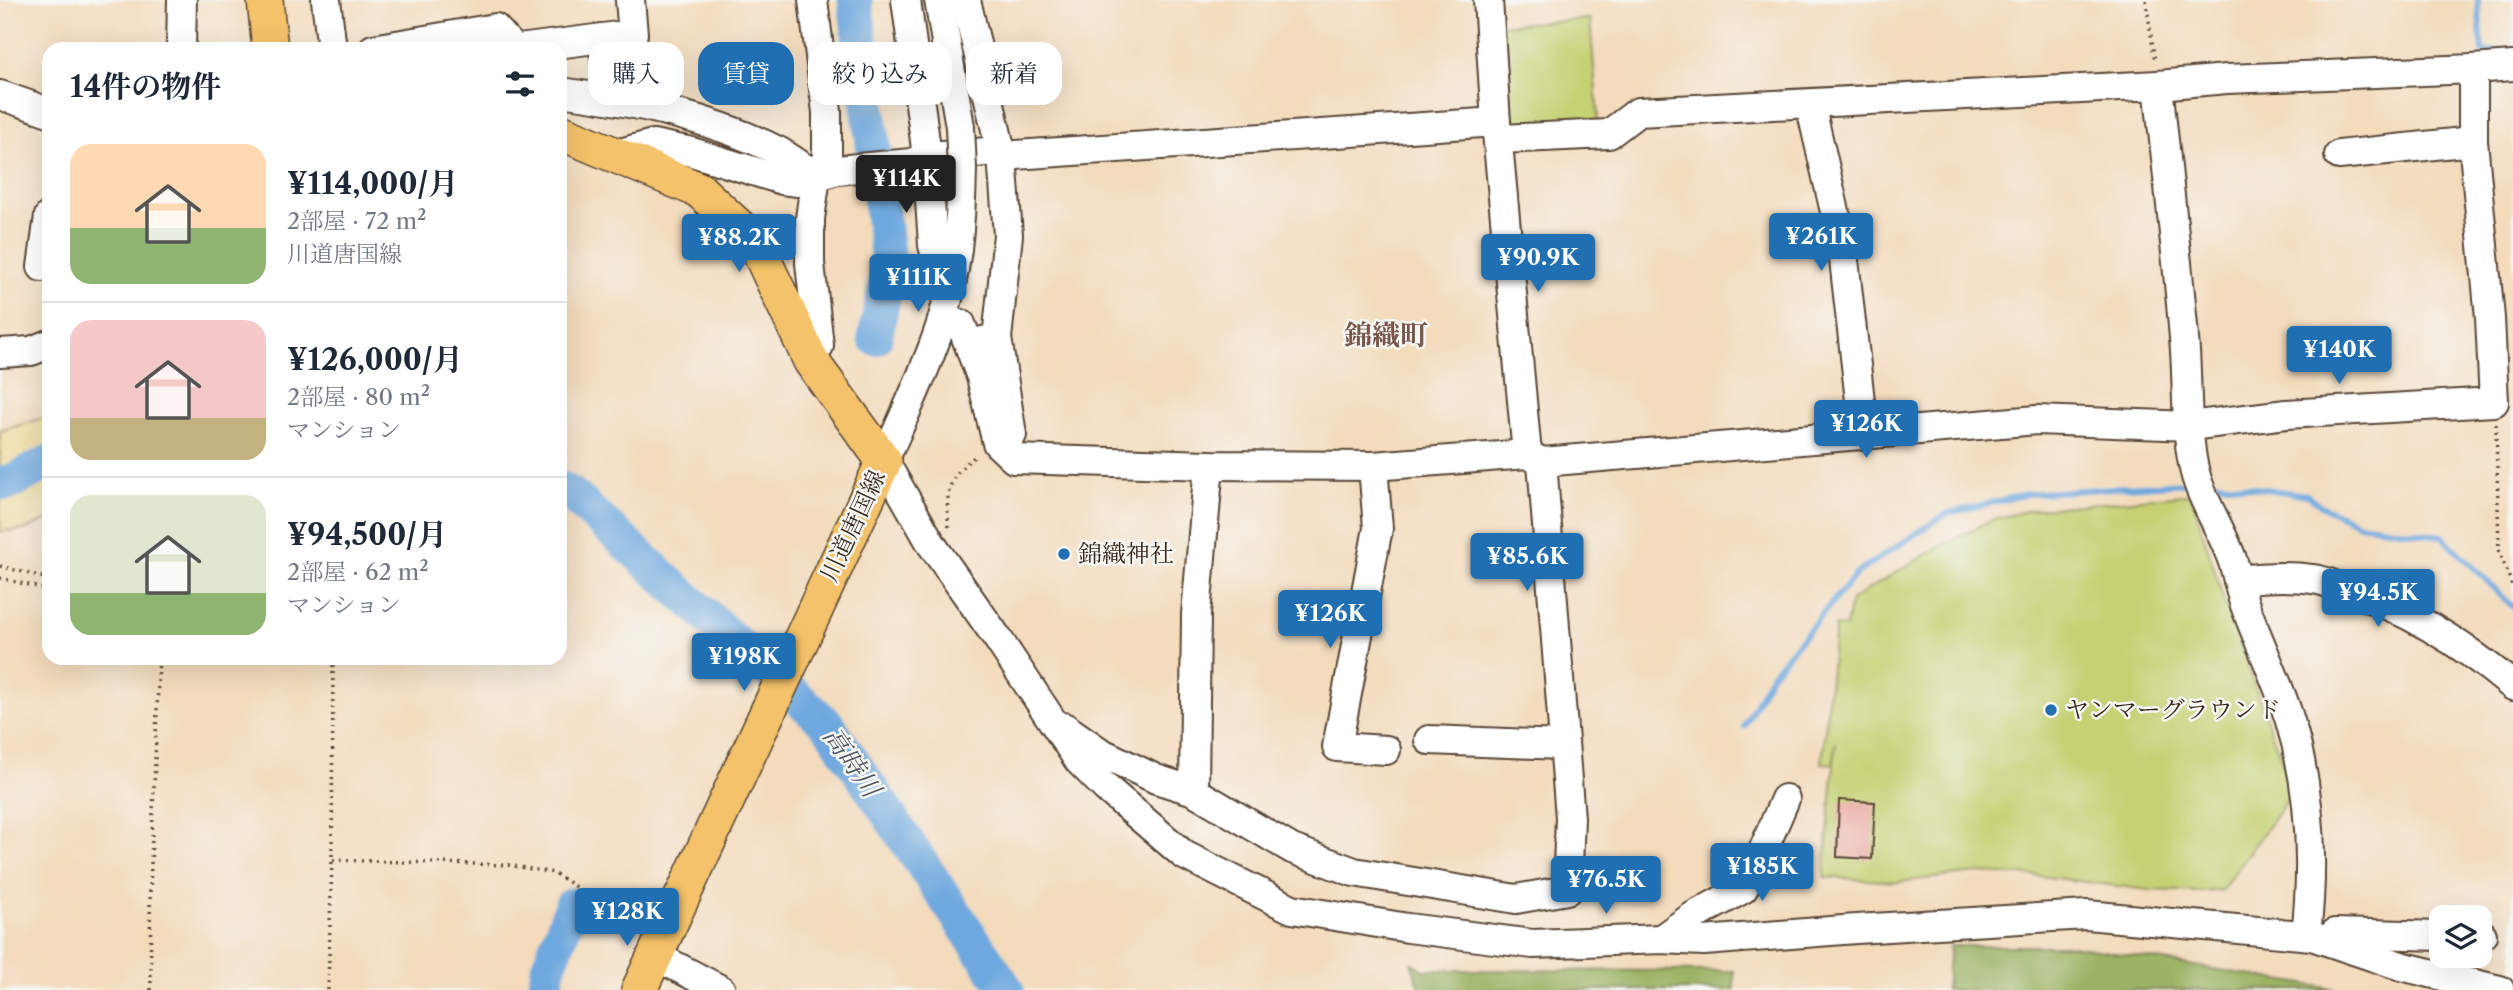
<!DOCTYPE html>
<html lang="ja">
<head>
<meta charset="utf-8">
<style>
	body { margin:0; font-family:"Libre Caslon Text","Noto Serif JP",serif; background:#f6f6f7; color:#1f2937; height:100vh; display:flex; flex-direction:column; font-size:26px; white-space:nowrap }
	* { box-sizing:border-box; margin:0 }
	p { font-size:23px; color:#747a83 }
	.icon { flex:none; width:38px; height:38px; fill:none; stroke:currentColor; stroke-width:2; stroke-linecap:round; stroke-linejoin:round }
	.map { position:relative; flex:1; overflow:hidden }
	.details { position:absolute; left:42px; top:42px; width:525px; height:623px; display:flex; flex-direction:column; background:#fff; border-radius:21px; box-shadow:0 7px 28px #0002 }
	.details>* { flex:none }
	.banner { position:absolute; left:588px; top:42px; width:665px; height:63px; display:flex; gap:14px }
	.controls { position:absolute; left:2429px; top:905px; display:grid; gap:14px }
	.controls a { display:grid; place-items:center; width:63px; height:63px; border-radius:14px; background:#fff; box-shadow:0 7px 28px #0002; font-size:35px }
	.price { position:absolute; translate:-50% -60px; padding:0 16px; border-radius:7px; background:#1f6fb2; color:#fff; font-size:23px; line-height:46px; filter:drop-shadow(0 2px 4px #0008) }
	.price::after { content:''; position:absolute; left:50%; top:42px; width:21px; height:16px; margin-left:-10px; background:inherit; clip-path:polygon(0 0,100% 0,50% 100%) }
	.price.current { background:#222; color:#fff }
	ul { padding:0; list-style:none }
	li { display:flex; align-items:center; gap:21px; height:175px; padding:0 28px }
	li+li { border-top:2px solid #e0e1e3 }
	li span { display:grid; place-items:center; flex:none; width:196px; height:140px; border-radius:21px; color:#555 }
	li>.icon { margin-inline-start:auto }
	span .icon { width:84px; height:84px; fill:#fffc; stroke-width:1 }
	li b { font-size:30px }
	h2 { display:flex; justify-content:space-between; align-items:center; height:84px; padding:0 28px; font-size:30px }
	.chip { padding:0 24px; border-radius:21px; background:#fff; box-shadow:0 7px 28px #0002; font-size:24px; line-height:63px }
	.chip.current { background:#1f6fb2; color:#fff }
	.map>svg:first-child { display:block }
	.green { fill:#c5d173; stroke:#807e48; stroke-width:2 }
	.forest { fill:#9cb365; stroke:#6c6e42; stroke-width:2 }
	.sand { fill:#eeda9e; stroke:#94825e; stroke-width:2 }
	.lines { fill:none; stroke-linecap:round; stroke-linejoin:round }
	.stream { stroke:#6ea8de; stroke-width:6 }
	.river { stroke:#6ea8de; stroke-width:35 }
	.building { fill:#eaa89f }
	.minor-casing { stroke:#574536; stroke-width:32 }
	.major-casing { stroke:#574536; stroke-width:38 }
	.path { stroke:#574536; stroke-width:3.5; stroke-dasharray:2 5; stroke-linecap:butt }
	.minor { stroke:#fff; stroke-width:28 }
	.major { stroke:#f4c26a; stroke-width:35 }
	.minor-bridge-casing { stroke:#574536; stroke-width:32; stroke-linecap:butt }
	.minor-bridge { stroke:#fff; stroke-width:28 }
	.poi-dot { fill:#1f6fb2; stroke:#f6f6f2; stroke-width:2.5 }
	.labels { text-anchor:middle; stroke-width:5; stroke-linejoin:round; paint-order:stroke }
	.street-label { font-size:24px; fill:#3b2a1e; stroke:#f6f6f2 }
	.poi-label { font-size:24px; fill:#3b2a1e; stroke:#f6f6f2; text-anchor:start }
	.water-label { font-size:26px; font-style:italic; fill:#4d5661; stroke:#f6f6f2 }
	.quarter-label { font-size:28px; font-weight:bold; fill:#78564b; stroke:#f6f6f2 }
</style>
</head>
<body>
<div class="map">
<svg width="2513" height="990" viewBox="0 0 2513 990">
	<rect width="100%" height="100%" fill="#f6f6f2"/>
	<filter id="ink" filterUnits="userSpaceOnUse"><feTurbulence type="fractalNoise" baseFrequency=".0143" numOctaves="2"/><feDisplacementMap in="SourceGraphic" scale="14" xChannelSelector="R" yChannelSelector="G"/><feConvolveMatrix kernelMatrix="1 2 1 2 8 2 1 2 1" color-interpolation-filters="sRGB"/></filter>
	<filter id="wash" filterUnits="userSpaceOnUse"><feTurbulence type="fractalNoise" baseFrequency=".00686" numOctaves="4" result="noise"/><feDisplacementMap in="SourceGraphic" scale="28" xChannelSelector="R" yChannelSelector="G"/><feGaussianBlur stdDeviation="1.57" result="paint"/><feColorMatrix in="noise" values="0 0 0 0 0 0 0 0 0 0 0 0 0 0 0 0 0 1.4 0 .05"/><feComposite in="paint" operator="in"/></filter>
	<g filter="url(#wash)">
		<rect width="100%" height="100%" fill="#f3dbbc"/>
		<g class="green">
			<polygon points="1590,19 1598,117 1593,125 1505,129 1499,25"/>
			<polygon points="2191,494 2224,601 2293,792 2222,890 2204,892 2149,890 2040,876 1977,873 1898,882 1824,877 1836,742 1833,764 1822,763 1835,626 1846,627 1851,600 1933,550 1991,520 2030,510"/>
		</g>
		<g class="forest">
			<polygon points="1950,946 2073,946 2340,990 1946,990"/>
			<polygon points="1411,963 1424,970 1734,971 1734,990 1421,990"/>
		</g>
		<polygon class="sand" points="49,416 49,519 25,530 0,531 0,431"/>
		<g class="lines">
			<g class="stream">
				<polyline points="2478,0 2482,52 2513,51"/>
				<polyline points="2207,481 2307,495 2321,506 2359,524 2442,536 2513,607"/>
				<polyline points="1744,726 1771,675 1857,573 1946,514 2027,494 2185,483"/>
			</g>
			<g class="river">
				<polyline points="855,0 889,268 875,338"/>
				<polyline points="0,483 9,483 49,462"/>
				<polyline points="560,488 571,494 828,725 1007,990"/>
				<polyline points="545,990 548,968 572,905"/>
			</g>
		</g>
		<g id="blocks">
			<polygon class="building" points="1839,800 1875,802 1872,859 1837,857"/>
		</g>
	</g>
	<g filter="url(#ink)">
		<use href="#blocks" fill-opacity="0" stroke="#574536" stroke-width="2"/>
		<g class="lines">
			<defs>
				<g id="minor">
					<polyline points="326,0 332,49"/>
					<polyline points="906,0 927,156 933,245 938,265"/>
					<polyline points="939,0 960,127"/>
					<polyline points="966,0 1002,156 1008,235 997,338 969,344"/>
					<polyline points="1488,0 1496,122 1527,454"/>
					<polyline points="603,38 609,98"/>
					<polyline points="181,49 182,0"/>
					<polyline points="373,49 495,28 514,49"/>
					<polyline points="519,49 633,34 630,0"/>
					<path d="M2158 85C2167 169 2177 254 2184 338 2188 380 2185 423 2193 464 2199 497 2222 529 2233 562 2238 577 2240 593 2246 608 2260 645 2278 682 2290 721 2311 790 2314 864 2306 935"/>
					<path d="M560 92C636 102 711 117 780 152 792 159 804 168 816 176"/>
					<polyline points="0,95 49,112"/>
					<polyline points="1810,104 1842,242 1864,436"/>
					<polyline points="1500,139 1609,134 1638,112 2158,85 2227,79 2473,69 2513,66"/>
					<polyline points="2473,141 2473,69"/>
					<polyline points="617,154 653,144 692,152 782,180 798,182 837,170 912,163 927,156 988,152 1002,156 1496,122"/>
					<path d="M962 169C961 223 957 275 940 327 925 373 903 417 884 461L932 545 998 639 1079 761 1106 788 1184 855 1292 909 1408 928 1533 944 1661 939 1704 941 1856 929 2087 915 2312 936 2401 966 2500 990"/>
					<polyline points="42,267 49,216"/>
					<polyline points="961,324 981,377 997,443 1014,459 1209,465 1373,466 1527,454 1542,462 1570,818 1567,890 1516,899 1354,872 1292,849 1194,791 1156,779 1100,752 1064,727"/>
					<polyline points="997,338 1012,435"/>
					<polyline points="0,353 31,351 49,344"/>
					<polyline points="811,361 819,346 810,263 810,219 816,176 827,158 827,112 813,0"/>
					<polyline points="1542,462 2037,420 2190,426 2286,414 2494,402 2490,318 2473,141 2339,155"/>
					<polyline points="1373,466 1378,528 1337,747 1386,750"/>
					<path d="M2238 580C2262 577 2287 575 2312 579 2324 580 2336 586 2348 590 2410 610 2463 644 2513 686"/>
					<polyline points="1429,740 1564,745"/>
					<polyline points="1194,791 1196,614 1209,465"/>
					<polyline points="2335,933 2441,936"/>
					<polyline points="2480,936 2482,935"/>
					<polyline points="1661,939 1692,917 1743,889 1756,867 1785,799"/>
					<polyline points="654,955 721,990"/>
				</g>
				<g id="major">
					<polyline points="265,0 270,49"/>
					<polyline points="560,132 699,190 755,242 811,361 884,461 639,990"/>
				</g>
			</defs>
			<use href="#minor" class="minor-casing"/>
			<use href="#major" class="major-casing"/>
			<g class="path">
				<polyline points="2146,0 2155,62"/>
				<polyline points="2496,424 2499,550 2513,588"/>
				<path d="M949 527C945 493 947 477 977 455"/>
				<polyline points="0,566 49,579"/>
				<polyline points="0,578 49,590"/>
				<polyline points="333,658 332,860 508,865 554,873 639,928"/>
				<polyline points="151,990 150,889 159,658"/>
				<polyline points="328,990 332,860"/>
			</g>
			<use href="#minor" class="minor"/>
			<use href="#major" class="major"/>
			<defs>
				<polyline id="minor-bridge" points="960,127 962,169"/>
			</defs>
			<use href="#minor-bridge" class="minor-bridge-casing"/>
			<use href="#minor-bridge" class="minor-bridge"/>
		</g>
	</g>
	<g class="poi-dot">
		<circle cx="1064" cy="554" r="7"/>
		<circle cx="2051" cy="710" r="7"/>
	</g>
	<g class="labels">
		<g class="street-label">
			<text transform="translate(853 526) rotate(-65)" y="8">川道唐国線</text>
		</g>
		<g class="poi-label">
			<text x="1078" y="562">錦織神社</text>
			<text x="2065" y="718">ヤンマーグラウンド</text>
		</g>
		<g class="water-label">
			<text transform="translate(852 762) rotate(55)" y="9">高時川</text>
		</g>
		<g class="quarter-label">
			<text x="1386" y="345">錦織町</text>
		</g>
	</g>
</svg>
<div class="controls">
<a><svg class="icon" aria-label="layers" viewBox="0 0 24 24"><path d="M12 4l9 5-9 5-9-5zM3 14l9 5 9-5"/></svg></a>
</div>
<b class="price current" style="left:906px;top:215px">¥114K</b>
<b class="price" style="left:1821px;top:273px">¥261K</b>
<b class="price" style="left:739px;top:274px">¥88.2K</b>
<b class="price" style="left:1538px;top:294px">¥90.9K</b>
<b class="price" style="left:918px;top:314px">¥111K</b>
<b class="price" style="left:2339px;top:386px">¥140K</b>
<b class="price" style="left:1866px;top:460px">¥126K</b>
<b class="price" style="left:1527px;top:593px">¥85.6K</b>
<b class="price" style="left:2378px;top:629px">¥94.5K</b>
<b class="price" style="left:1330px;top:650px">¥126K</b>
<b class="price" style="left:744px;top:693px">¥198K</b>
<b class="price" style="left:1762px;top:903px">¥185K</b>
<b class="price" style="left:1606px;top:916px">¥76.5K</b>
<b class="price" style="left:627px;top:948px">¥128K</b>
<div class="banner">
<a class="chip">購入</a>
<a class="chip current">賃貸</a>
<a class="chip">絞り込み</a>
<a class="chip">新着</a>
</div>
<section class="details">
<h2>14件の物件<svg class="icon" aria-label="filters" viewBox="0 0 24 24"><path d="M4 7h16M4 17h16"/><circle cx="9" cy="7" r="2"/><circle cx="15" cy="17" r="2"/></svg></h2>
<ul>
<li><span style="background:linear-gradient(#ffd9b3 60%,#8fb573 0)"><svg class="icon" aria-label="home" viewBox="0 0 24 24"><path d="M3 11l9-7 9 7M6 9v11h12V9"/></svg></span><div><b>¥114,000/月</b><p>2部屋 · 72 m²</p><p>川道唐国線</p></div></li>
<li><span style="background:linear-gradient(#f6c9c9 70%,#c2b280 0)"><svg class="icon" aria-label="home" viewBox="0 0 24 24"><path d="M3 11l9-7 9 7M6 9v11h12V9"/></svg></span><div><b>¥126,000/月</b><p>2部屋 · 80 m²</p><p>マンション</p></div></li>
<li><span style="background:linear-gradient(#dfe7d0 70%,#8fb573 0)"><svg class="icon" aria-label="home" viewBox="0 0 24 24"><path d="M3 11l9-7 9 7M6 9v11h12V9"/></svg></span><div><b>¥94,500/月</b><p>2部屋 · 62 m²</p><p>マンション</p></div></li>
</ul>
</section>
</div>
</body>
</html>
